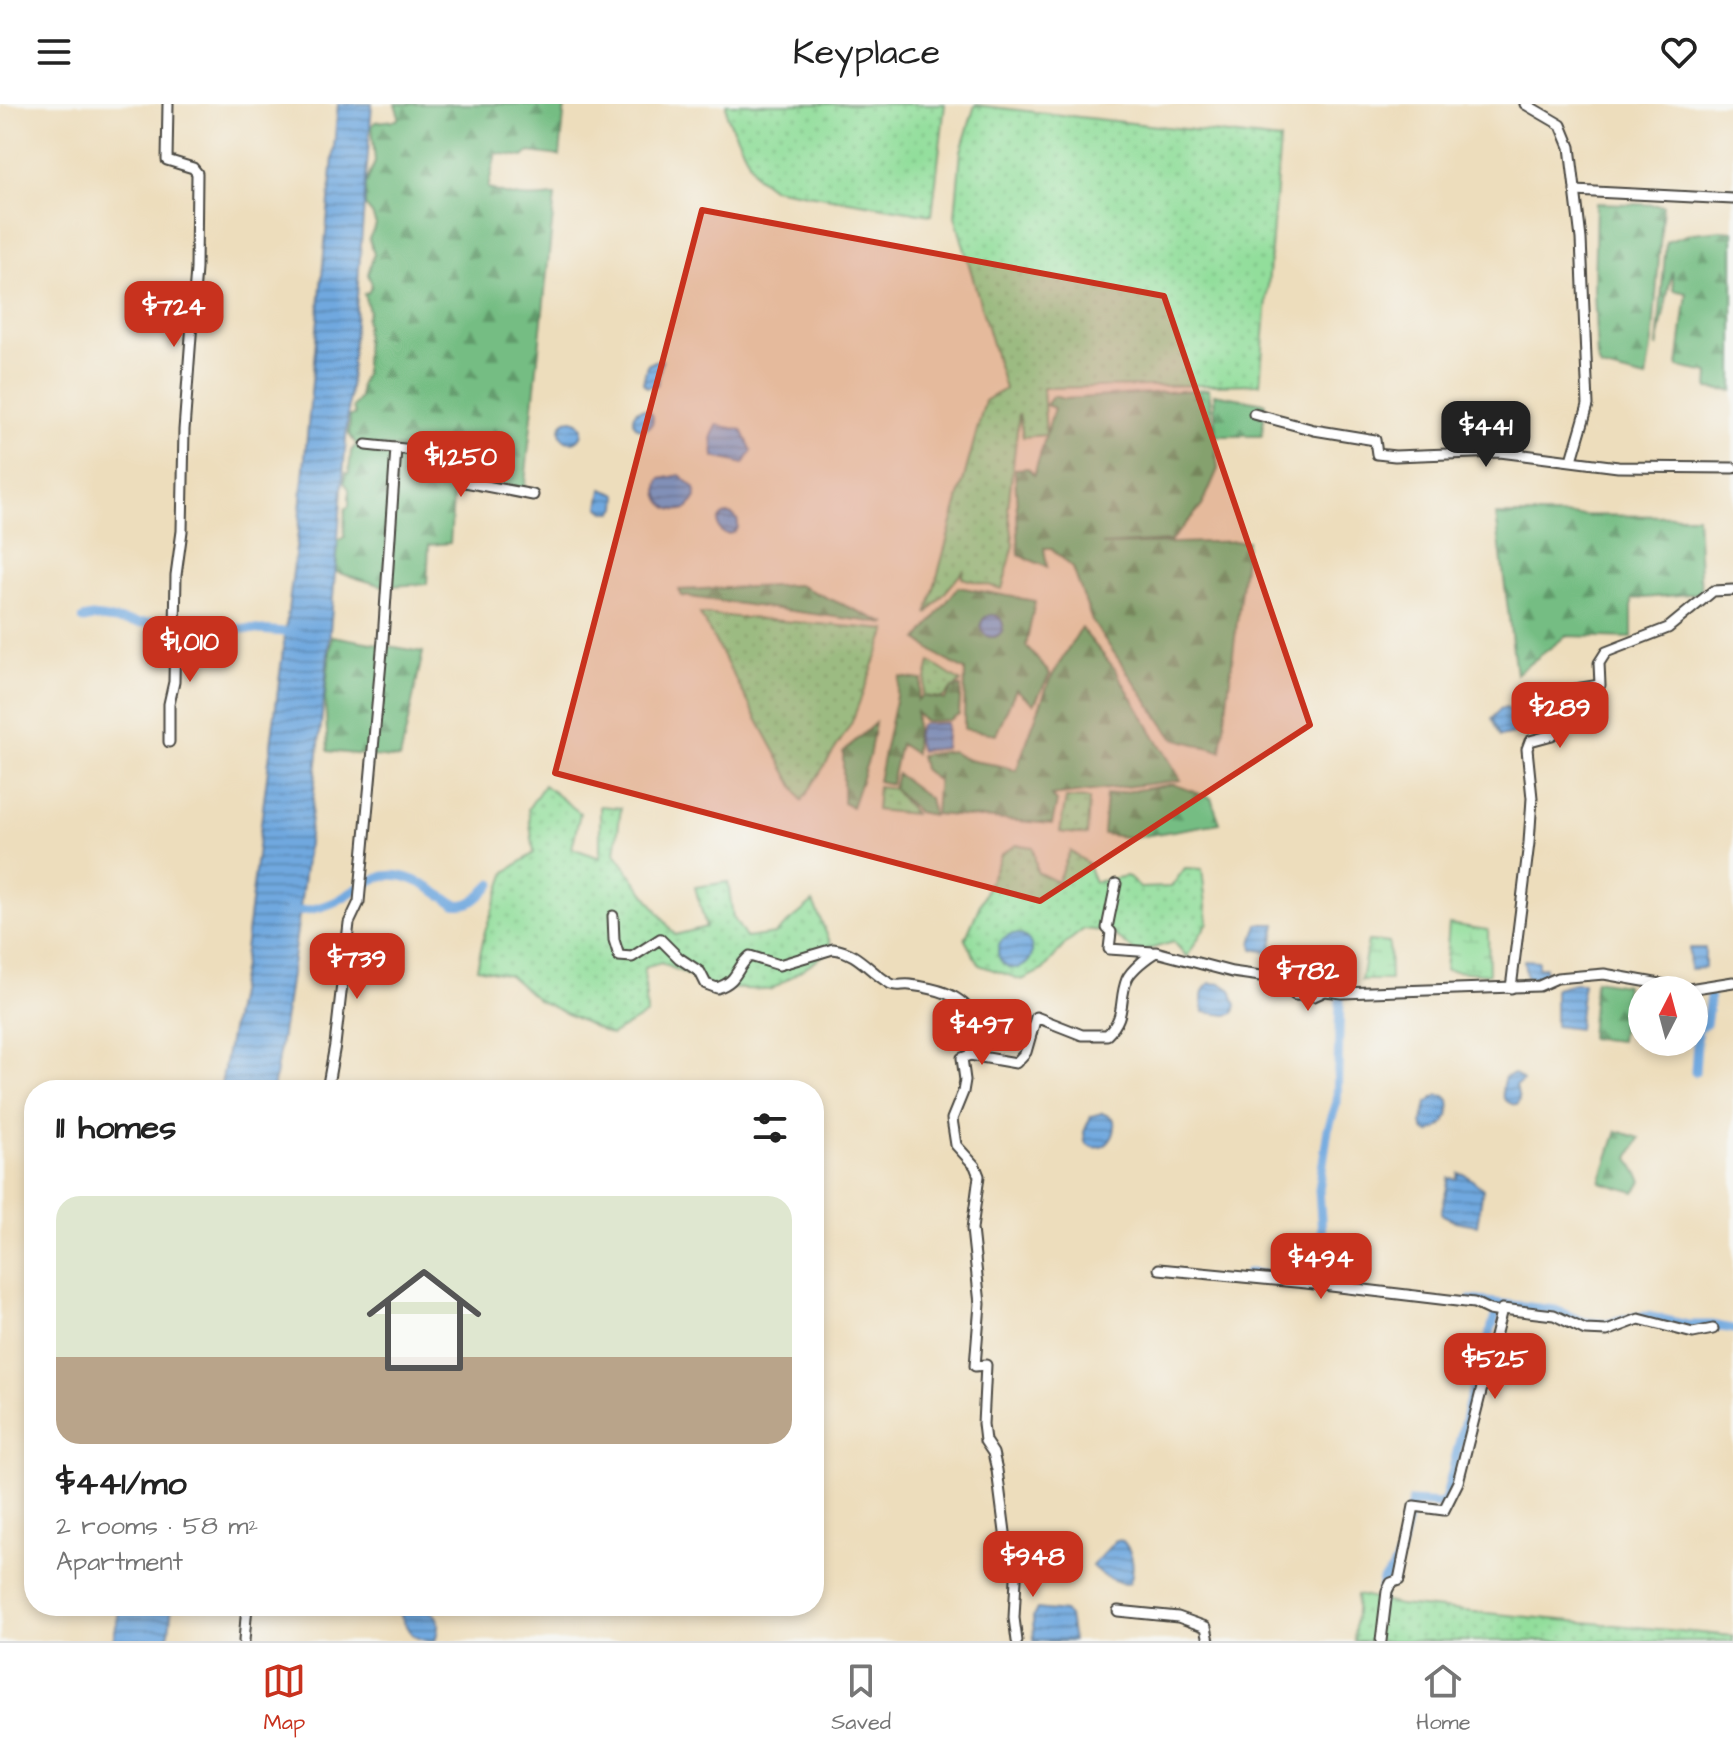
<!DOCTYPE html>
<html lang="en">
<head>
<meta charset="utf-8">
<style>
	body { margin:0; font-family:"Architects Daughter",sans-serif; background:#f2f2f2; color:#222; height:100vh; display:flex; flex-direction:column; font-size:30px; white-space:nowrap }
	* { box-sizing:border-box; margin:0 }
	p { font-size:26px; color:#767676 }
	.icon { flex:none; width:44px; height:44px; fill:none; stroke:currentColor; stroke-width:2; stroke-linecap:round; stroke-linejoin:round }
	.map { position:relative; flex:1; overflow:hidden }
	.panel { position:absolute; left:24px; top:976px; width:800px; height:536px; display:flex; flex-direction:column; background:#fff; border-radius:32px; box-shadow:0 4px 12px #0003 }
	.panel>* { flex:none }
	.needle { width:52px; rotate:6deg }
	.fabs { position:absolute; left:1628px; top:872px; display:grid; gap:16px }
	.fabs a { display:grid; place-items:center; width:80px; height:80px; border-radius:50%; background:#fff; box-shadow:0 4px 12px #0003; font-size:40px }
	.price { position:absolute; translate:-50% -68px; padding:0 18px; border-radius:16px; background:#c8321e; color:#fff; font-size:26px; line-height:52px; filter:drop-shadow(0 2px 4px #0008) }
	.price::after { content:''; position:absolute; left:50%; top:48px; width:24px; height:18px; margin-left:-12px; background:inherit; clip-path:polygon(0 0,100% 0,50% 100%) }
	.price.on { background:#222; color:#fff }
	ul { padding:0; list-style:none }
	li { display:grid; align-content:center; gap:16px; height:424px; padding:0 32px }
	li span { display:grid; place-items:center; height:248px; border-radius:24px; color:#555 }
	li>.icon { margin-inline-start:auto }
	span .icon { width:144px; height:144px; fill:#fffc; stroke-width:1 }
	li b { font-size:34px }
	h2 { display:flex; justify-content:space-between; align-items:center; height:96px; padding:0 32px; font-size:34px }
	header { display:flex; justify-content:space-between; align-items:center; height:104px; padding:0 32px; background:#fff; font-size:36px; font-weight:600 }
	.dock { display:flex; justify-content:space-around; align-items:center; height:112px; border-top:2px solid #e0e0e0; background:#fff; font-size:22px; color:#767676 }
	.dock a { display:grid; justify-items:center; gap:4px }
	.dock .on { color:#c8321e }
	.map>svg:first-child { display:block }
	.green { fill:url(#green-dots); stroke:#5e8463; stroke-width:2 }
	.forest { fill:url(#forest-firs); stroke:#507457; stroke-width:2 }
	.wetland { fill:url(#wetland-marsh); stroke:#5e8463; stroke-width:2 }
	.water { fill:url(#water-rules); stroke:#4e6a85; stroke-width:2 }
	.lines { fill:none; stroke-linecap:round; stroke-linejoin:round }
	.canal { stroke:#70a8df; stroke-width:9 }
	.street-casing { stroke:#484641; stroke-width:13 }
	.street { stroke:#fff; stroke-width:9 }
	.marked { fill:#c8321e; fill-opacity:0.2; stroke:#c8321e; stroke-width:6; stroke-linejoin:round }
</style>
</head>
<body>
<header><svg class="icon" aria-label="menu" viewBox="0 0 24 24"><path d="M4 6h16M4 12h16M4 18h16"/></svg>Keyplace<svg class="icon" aria-label="heart" viewBox="0 0 24 24"><path d="M12 20l-8-8c-3-5 5-10 8-4 3-6 11-1 8 4z"/></svg></header>
<div class="map">
<svg width="1733" height="1537" viewBox="0 0 1733 1537">
	<defs>
		<pattern id="green-dots" width="8" height="8" patternUnits="userSpaceOnUse" patternTransform="scale(2)"><rect width="8" height="8" fill="#92de9b"/><path d="M2 2h.1M6 6h.1" fill="none" stroke="#7ebf86" stroke-width="1.8" stroke-linecap="round"/></pattern>
		<pattern id="forest-firs" width="22" height="20" patternUnits="userSpaceOnUse" patternTransform="scale(2)"><rect width="22" height="20" fill="#75bd83"/><path d="M5 1l3.5 6h-7zM16 11l3.5 6h-7z" fill="#609a6b"/></pattern>
		<pattern id="wetland-marsh" width="20" height="14" patternUnits="userSpaceOnUse" patternTransform="scale(2)"><rect width="20" height="14" fill="#92de9b"/><path d="M1 5h8M5 5V1M11 12h8M15 12V8" fill="none" stroke="#7ebf86"/></pattern>
		<pattern id="water-rules" width="6" height="5" patternUnits="userSpaceOnUse" patternTransform="scale(2)"><rect width="6" height="5" fill="#70a8df"/><path d="M0 2.5h6" fill="none" stroke="#5c89b5"/></pattern>
	</defs>
	<rect width="100%" height="100%" fill="#f6f6f2"/>
	<filter id="ink" filterUnits="userSpaceOnUse"><feTurbulence type="fractalNoise" baseFrequency=".0125" numOctaves="2"/><feDisplacementMap in="SourceGraphic" scale="16" xChannelSelector="R" yChannelSelector="G"/><feConvolveMatrix kernelMatrix="1 2 1 2 8 2 1 2 1" color-interpolation-filters="sRGB"/></filter>
	<filter id="wash" filterUnits="userSpaceOnUse"><feTurbulence type="fractalNoise" baseFrequency=".006" numOctaves="4" result="noise"/><feDisplacementMap in="SourceGraphic" scale="32" xChannelSelector="R" yChannelSelector="G"/><feGaussianBlur stdDeviation="1.8" result="paint"/><feColorMatrix in="noise" values="0 0 0 0 0 0 0 0 0 0 0 0 0 0 0 0 0 1.4 0 .05"/><feComposite in="paint" operator="in"/></filter>
	<g filter="url(#wash)">
		<rect width="100%" height="100%" fill="#edddbc"/>
		<g class="green">
			<polygon points="726,0 945,0 932,111 772,84 756,72 727,12"/>
			<polygon points="975,1 1280,36 1260,280 1043,284 1046,331 1023,333 1019,309 1008,404 1014,441 1002,485 962,474 963,467 927,510 985,297 1005,285 955,112 961,47"/>
			<polygon points="700,510 887,526 851,620 802,697"/>
			<polygon points="930,558 961,578 942,594 922,592"/>
			<polygon points="544,681 580,709 572,744 600,754 600,702 621,704 615,749 675,831 706,823 695,783 728,778 733,813 746,834 775,830 813,798 833,845 771,886 717,884 661,859 644,864 647,910 611,931 538,896 509,871 477,864 485,827 506,768 534,749 528,705"/>
			<polygon points="878,682 893,684 914,710 876,706"/>
			<polygon points="1066,694 1089,695 1087,731 1060,728"/>
			<polygon points="1016,741 1033,743 1037,768 1057,778 1070,747 1087,759 1095,778 1127,772 1140,784 1171,783 1185,764 1202,765 1208,818 1187,853 1174,838 1136,849 1111,828 1084,825 1066,839 1043,866 1022,876 979,861 965,836 1001,751"/>
			<polygon points="1357,1491 1399,1501 1733,1532 1733,1537 1354,1537"/>
		</g>
		<g class="forest">
			<path d="M395 0H565L560 52 529 48 524 53 496 49 488 84C510 94 531 95 555 92L524 388 460 376 440 347 356 340 349 330 350 312 355 311 353 303 360 294V283L365 268 366 214 369 207 364 190 368 189 372 181 368 170 374 150 369 134 376 121 372 110 365 102 366 80 375 58 372 22 375 18 397 16 399 12Z"/>
			<polygon points="1596,99 1663,101 1653,231 1646,275 1601,264 1597,254 1594,187"/>
			<polygon points="1722,126 1733,127 1733,287 1708,285 1709,269 1678,263 1687,189 1674,186 1672,167 1657,244 1666,138 1693,129"/>
			<polygon points="1209,285 1218,365 1202,402 1170,437 1102,441 1247,437 1221,647 1173,634 1092,517 1073,464 1051,444 1044,444 1047,463 1019,451 1015,365 1028,364 1034,371 1054,304 1046,301 1053,292 1064,295"/>
			<polygon points="1214,290 1265,299 1262,332 1216,332"/>
			<polygon points="356,341 394,346 383,482 336,468 338,437 344,433 345,405 349,402 349,385 344,378 346,369 349,369 351,347"/>
			<polygon points="397,345 441,350 457,377 454,379 450,439 429,441 427,480 388,482"/>
			<polygon points="1496,411 1697,412 1701,489 1632,495 1632,534 1566,532 1516,570"/>
			<polygon points="798,481 887,520 682,492 679,486"/>
			<polygon points="958,483 1035,497 1026,542 1050,570 1034,600 1016,585 996,630 964,625 965,566 945,556 918,536"/>
			<path d="M1081 524 1115 565 1181 676 1051 692 1057 698 1052 720 935 710 938 671 935 675 923 665 920 651 952 647C970 663 996 656 1016 667L1049 577Z"/>
			<polygon points="332,532 423,548 400,655 328,647 325,593"/>
			<polygon points="900,573 922,576 917,596 922,592 945,596 952,584 961,583 959,610 949,616 924,617 916,608 915,650 900,640 891,680 878,677"/>
			<polygon points="875,619 869,653 852,703 843,699 843,648"/>
			<polygon points="897,670 929,694 933,711 917,708 893,684"/>
			<polygon points="1173,680 1211,694 1220,719 1132,734 1103,730 1106,691"/>
			<polygon points="1595,876 1626,881 1620,937 1590,934"/>
			<polygon points="1617,1027 1640,1034 1629,1054 1642,1077 1635,1088 1600,1078"/>
		</g>
		<g class="wetland">
			<polygon points="1449,820 1488,826 1489,870 1445,866"/>
			<polygon points="1368,837 1389,839 1390,876 1361,876"/>
		</g>
		<g class="water">
			<path d="M338 0H372C345 329 328 660 273 986H220L243 861 298 428Z"/>
			<polygon points="657,256 662,256 657,281 647,283 643,279 647,261"/>
			<circle cx="643" cy="315" r="10"/>
			<circle cx="571" cy="327" r="11"/>
			<polygon points="717,321 742,326 752,347 744,360 714,353 712,332"/>
			<path d="M468 333C469 343 466 349 459 355L454 353 453 334Z"/>
			<path d="M680 371 695 384 696 393 689 404C669 413 652 395 660 375Z"/>
			<polygon points="602,385 618,391 617,403 613,408 605,408 599,403"/>
			<circle cx="728" cy="420" r="10"/>
			<circle cx="992" cy="522" r="11"/>
			<polygon points="1585,598 1605,604 1606,610 1592,619 1580,615 1577,612 1580,602"/>
			<polygon points="1506,603 1513,609 1521,611 1518,629 1500,633 1492,615 1500,605"/>
			<path d="M947 619 945 644 920 647C917 638 914 628 921 620Z"/>
			<polygon points="1258,820 1276,820 1271,849 1253,845 1252,839"/>
			<circle cx="1015" cy="847" r="17"/>
			<polygon points="1705,844 1705,864 1690,865 1689,844"/>
			<polygon points="1524,856 1538,857 1538,863 1545,863 1546,874 1530,875 1526,873"/>
			<path d="M1210 879 1222 880 1231 886 1236 901 1234 909 1227 911 1204 908C1201 897 1200 886 1210 879Z"/>
			<polygon points="1574,879 1583,879 1578,925 1555,922 1555,884"/>
			<path d="M1515 970 1523 977 1516 982 1519 996 1517 1001C1501 999 1500 987 1505 973Z"/>
			<path d="M1438 991 1445 992 1449 996C1452 1014 1445 1021 1429 1029L1424 1026 1422 1020 1427 999Z"/>
			<path d="M1102 1009 1113 1014C1121 1032 1101 1054 1085 1038L1084 1028 1091 1012Z"/>
			<polygon points="1459,1069 1466,1071 1483,1085 1477,1121 1455,1117 1441,1110 1449,1074 1457,1075"/>
			<path d="M1116 1436 1123 1437C1134 1450 1135 1463 1130 1478L1124 1480 1103 1472 1092 1462Z"/>
			<polygon points="120,1502 172,1502 168,1537 113,1537"/>
			<path d="M412 1504C437 1507 443 1511 435 1537 411 1537 407 1526 399 1507Z"/>
			<polygon points="1037,1505 1064,1508 1069,1512 1073,1537 1034,1537 1033,1513"/>
		</g>
		<g class="lines">
			<g class="canal">
				<polyline points="83,515 92,513 140,519 199,514 234,524 297,529"/>
				<path d="M288 808C307 807 326 804 342 794 362 782 380 766 405 773 423 778 439 790 455 800 473 803 480 791 492 780"/>
				<polyline points="1340,895 1337,998 1328,1025 1319,1086 1322,1128 1312,1143 1301,1146 1298,1166 1301,1173 1356,1181"/>
				<polyline points="1695,968 1698,924 1706,920 1710,893"/>
				<polyline points="1248,1169 1301,1173"/>
				<polyline points="1470,1196 1555,1206 1584,1218 1607,1220 1635,1213 1647,1212 1688,1221 1711,1221 1733,1225"/>
				<polyline points="1376,1510 1383,1476 1391,1468 1399,1452 1412,1398 1441,1400 1445,1396 1472,1287 1498,1203"/>
			</g>
		</g>
	</g>
	<g filter="url(#ink)">
		<g class="lines">
			<defs>
				<g id="street">
					<polyline points="168,0 167,56 193,64 197,69 196,165 184,326 182,427 176,471 174,578 169,600 169,638"/>
					<polyline points="1525,0 1561,21 1570,43 1581,135 1588,301 1572,356"/>
					<polyline points="1575,87 1733,95"/>
					<polyline points="1254,310 1314,326 1375,336 1377,350 1395,352 1500,348 1618,363 1733,364"/>
					<polyline points="438,336 442,349 460,377 533,391"/>
					<polyline points="366,341 442,349"/>
					<polyline points="1116,780 1107,824 1111,828 1109,845 1153,848"/>
					<path d="M613 812 614 836 619 852 632 853 660 835 679 854 700 868 706 880 717 884C739 877 735 864 750 852L779 861 833 845C859 848 870 869 891 880 897 883 903 880 910 881 933 884 962 889 974 914 979 925 973 940 970 951L962 954 965 976 963 988 952 1015 956 1041 975 1062 979 1072 972 1125 980 1200 975 1262 986 1261 983 1320 985 1337 993 1349 997 1366 1006 1436 1017 1455 1014 1514 1017 1537"/>
					<polyline points="1511,884 1529,739 1532,694 1527,645 1530,637 1552,631 1559,624 1563,587 1600,581 1599,559 1606,548 1668,524 1713,487 1733,486"/>
					<path d="M970 951 1016 959 1026 948 1036 913 1082 931H1107C1127 912 1118 897 1127 875 1131 866 1147 853 1156 848L1232 868 1275 874 1295 891 1314 892 1325 887 1342 889 1539 882 1557 874 1604 870 1689 885 1733 878"/>
					<polyline points="327,986 335,941 349,819 359,798 383,536 396,344"/>
					<polyline points="1159,1165 1306,1179 1474,1199 1489,1206 1501,1208"/>
					<polyline points="1118,1507 1178,1513 1206,1523 1209,1537"/>
					<polyline points="244,1537 247,1502"/>
					<polyline points="1381,1537 1387,1487 1391,1479 1399,1476 1414,1402 1444,1406 1458,1378 1502,1205 1554,1211 1585,1226 1607,1227 1639,1215 1693,1229 1713,1225"/>
				</g>
			</defs>
			<use href="#street" class="street-casing"/>
			<use href="#street" class="street"/>
		</g>
	</g>
	<path class="marked" d="M702 106 1164 192 1310 621 1040 797 555 669Z"/>
</svg>
<div class="fabs">
<a><svg class="needle" viewBox="-14 -14 28 28"><path d="M0-13l5 13h-10z" fill="#e53935"/><path d="M0 13l5-13h-10z" fill="#767676"/></svg></a>
</div>
<b class="price" style="left:174px;top:245px">$724</b>
<b class="price on" style="left:1486px;top:365px">$441</b>
<b class="price" style="left:461px;top:395px">$1,250</b>
<b class="price" style="left:190px;top:580px">$1,010</b>
<b class="price" style="left:1560px;top:646px">$289</b>
<b class="price" style="left:357px;top:897px">$739</b>
<b class="price" style="left:1308px;top:909px">$782</b>
<b class="price" style="left:982px;top:963px">$497</b>
<b class="price" style="left:1321px;top:1197px">$494</b>
<b class="price" style="left:1495px;top:1297px">$525</b>
<b class="price" style="left:1033px;top:1495px">$948</b>
<section class="panel">
<h2>11 homes<svg class="icon" aria-label="filters" viewBox="0 0 24 24"><path d="M4 7h16M4 17h16"/><circle cx="9" cy="7" r="2"/><circle cx="15" cy="17" r="2"/></svg></h2>
<ul>
<li><span style="background:linear-gradient(#dfe7d0 65%,#b9a48a 0)"><svg class="icon" aria-label="home" viewBox="0 0 24 24"><path d="M3 11l9-7 9 7M6 9v11h12V9"/></svg></span><div><b>$441/mo</b><p>2 rooms · 58 m²</p><p>Apartment</p></div></li>
</ul>
</section>
</div>
<nav class="dock">
<a class="on"><svg class="icon" aria-label="map" viewBox="0 0 24 24"><path d="M3 6l6-2 6 2 6-2v14l-6 2-6-2-6 2zM9 4v14M15 6v14"/></svg>Map</a>
<a><svg class="icon" aria-label="saved" viewBox="0 0 24 24"><path d="M7 4h10v16l-5-4-5 4z"/></svg>Saved</a>
<a><svg class="icon" aria-label="home" viewBox="0 0 24 24"><path d="M3 11l9-7 9 7M6 9v11h12V9"/></svg>Home</a>
</nav>
</body>
</html>
